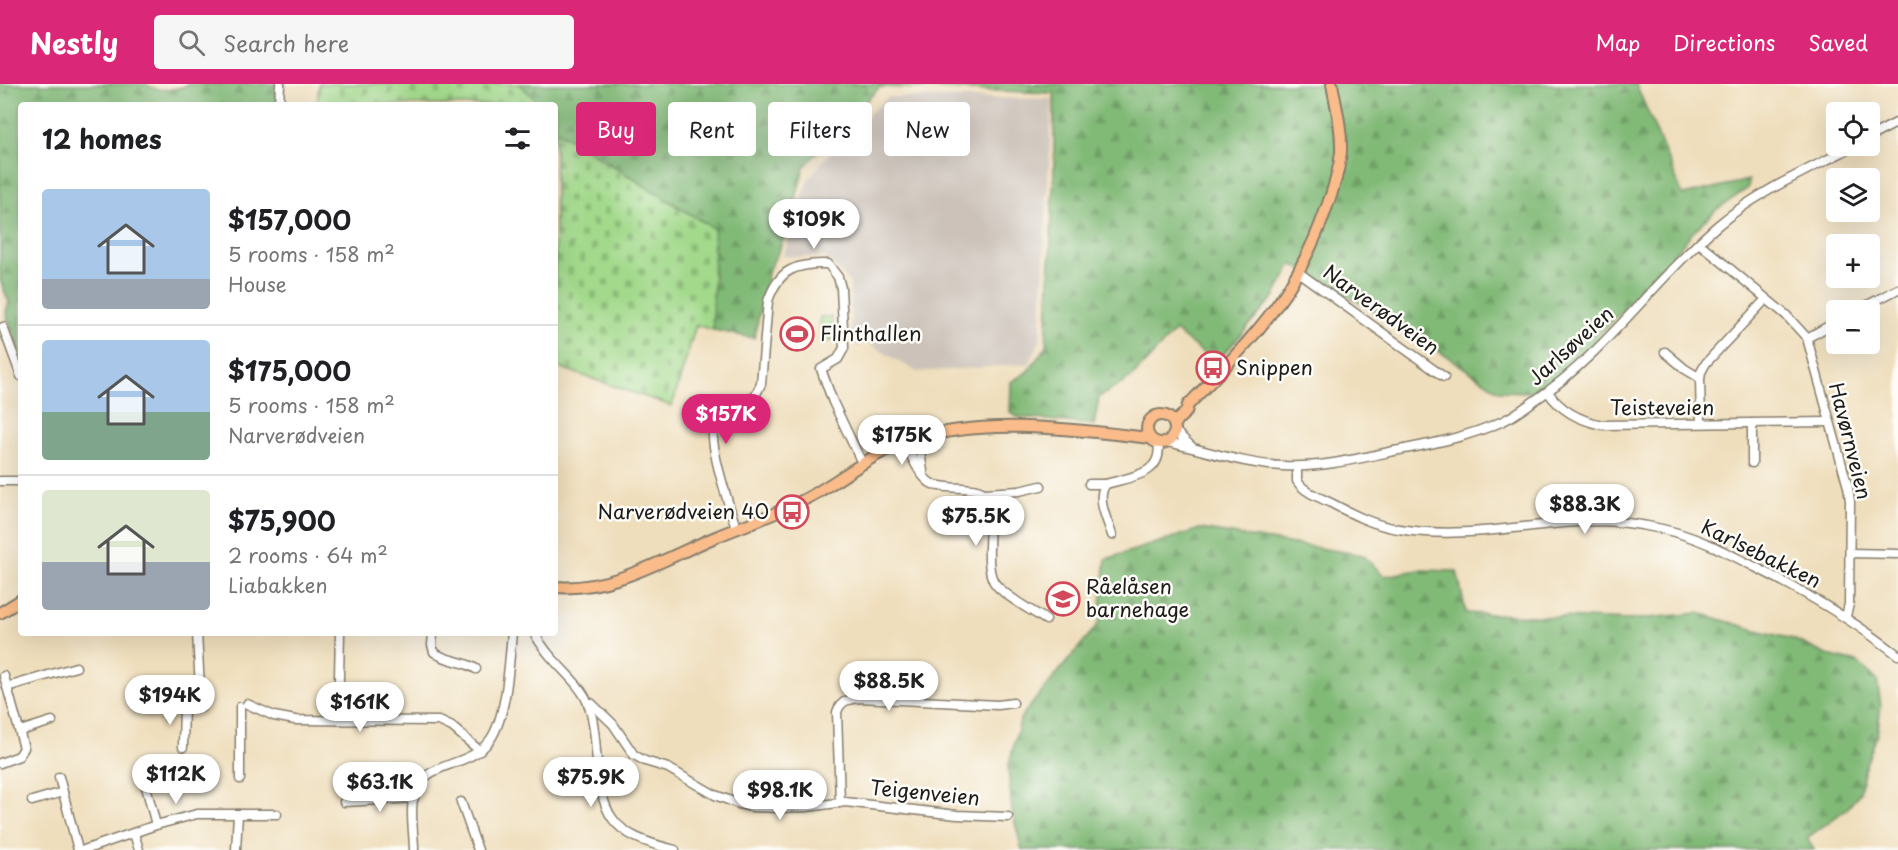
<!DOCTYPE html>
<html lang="en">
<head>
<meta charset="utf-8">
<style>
	body { margin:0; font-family:"Playpen Sans",sans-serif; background:#f6f6f6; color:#202124; height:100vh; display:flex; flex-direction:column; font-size:22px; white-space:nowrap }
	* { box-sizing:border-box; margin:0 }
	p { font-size:20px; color:#757577 }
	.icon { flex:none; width:33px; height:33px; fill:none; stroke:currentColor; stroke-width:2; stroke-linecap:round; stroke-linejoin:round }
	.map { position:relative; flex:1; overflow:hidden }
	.drawer { position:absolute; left:18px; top:18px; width:540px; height:534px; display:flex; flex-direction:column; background:#fff; border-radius:6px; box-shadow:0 6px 24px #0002 }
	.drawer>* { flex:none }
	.banner { position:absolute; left:576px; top:18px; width:570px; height:54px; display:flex; gap:12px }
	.controls { position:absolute; left:1826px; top:18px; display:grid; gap:12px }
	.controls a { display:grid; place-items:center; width:54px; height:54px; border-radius:6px; background:#fff; box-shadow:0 6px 24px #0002; font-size:30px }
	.price { position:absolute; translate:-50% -51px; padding:0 14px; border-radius:21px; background:#fff; color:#222; font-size:20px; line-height:39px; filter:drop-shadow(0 2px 3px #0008) }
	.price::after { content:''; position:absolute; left:50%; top:36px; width:18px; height:14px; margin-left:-9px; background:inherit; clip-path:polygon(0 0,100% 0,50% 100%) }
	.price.on { background:#db2777; color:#fff }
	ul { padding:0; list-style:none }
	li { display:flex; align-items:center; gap:18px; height:150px; padding:0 24px }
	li+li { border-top:2px solid #e0e0e0 }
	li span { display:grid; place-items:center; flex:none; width:168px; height:120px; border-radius:6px; color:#555 }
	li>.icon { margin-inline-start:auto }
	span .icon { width:72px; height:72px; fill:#fffc; stroke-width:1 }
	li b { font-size:26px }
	h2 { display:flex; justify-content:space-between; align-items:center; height:72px; padding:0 24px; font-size:26px }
	.tag { padding:0 21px; border-radius:6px; background:#fff; box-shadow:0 6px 24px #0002; font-size:21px; line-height:54px }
	.tag.on { background:#db2777; color:#fff }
	header { display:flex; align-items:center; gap:36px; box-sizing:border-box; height:84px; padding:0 30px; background:#db2777; color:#fff }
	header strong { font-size:28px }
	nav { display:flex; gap:33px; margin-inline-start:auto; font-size:21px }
	.search { width:420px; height:54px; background:#f6f6f6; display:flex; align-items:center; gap:15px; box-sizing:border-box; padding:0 21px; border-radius:6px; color:#757577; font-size:22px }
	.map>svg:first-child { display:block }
	.industrial { fill:#ccc2b9 }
	.forest { fill:url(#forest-firs); stroke:#4e6a4a; stroke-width:1.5 }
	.cemetery { fill:url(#cemetery-stones); stroke:#5f7a54; stroke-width:1.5 }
	.pitch { fill:#a2d98b; stroke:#5f7a54; stroke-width:1.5 }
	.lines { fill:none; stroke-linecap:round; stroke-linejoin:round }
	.minor-casing { stroke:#867d6c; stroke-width:11 }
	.major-casing { stroke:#867d6c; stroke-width:14 }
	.minor { stroke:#fff; stroke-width:8 }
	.major { stroke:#f9bc8a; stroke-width:10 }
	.labels { text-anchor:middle; stroke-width:5; stroke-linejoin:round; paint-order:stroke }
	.street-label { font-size:20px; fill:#1c1c1c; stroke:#fdfcf7 }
	.poi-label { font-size:20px; fill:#1c1c1c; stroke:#fdfcf7; text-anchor:start }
</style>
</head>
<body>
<header>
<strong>Nestly</strong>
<div class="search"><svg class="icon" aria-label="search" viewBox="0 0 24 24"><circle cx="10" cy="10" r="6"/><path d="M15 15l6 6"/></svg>Search here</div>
<nav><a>Map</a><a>Directions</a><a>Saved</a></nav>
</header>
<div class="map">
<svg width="1898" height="766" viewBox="0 0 1898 766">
	<defs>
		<pattern id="forest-firs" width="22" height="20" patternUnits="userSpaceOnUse" patternTransform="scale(1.5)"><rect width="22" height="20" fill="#81b977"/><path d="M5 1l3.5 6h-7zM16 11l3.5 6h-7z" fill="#6f9e66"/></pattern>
		<pattern id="cemetery-stones" width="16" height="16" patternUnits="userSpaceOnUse" patternTransform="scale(1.5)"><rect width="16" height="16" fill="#a2d98b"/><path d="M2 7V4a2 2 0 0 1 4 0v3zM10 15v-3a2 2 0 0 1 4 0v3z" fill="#8bba77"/></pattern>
	</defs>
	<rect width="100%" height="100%" fill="#fdfcf7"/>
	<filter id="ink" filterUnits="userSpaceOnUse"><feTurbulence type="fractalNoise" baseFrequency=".0167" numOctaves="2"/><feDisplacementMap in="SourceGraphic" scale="12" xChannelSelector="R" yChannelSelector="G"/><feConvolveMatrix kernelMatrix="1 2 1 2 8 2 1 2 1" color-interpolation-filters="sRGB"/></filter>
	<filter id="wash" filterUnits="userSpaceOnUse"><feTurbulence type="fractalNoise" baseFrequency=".008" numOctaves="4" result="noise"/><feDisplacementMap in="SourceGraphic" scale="24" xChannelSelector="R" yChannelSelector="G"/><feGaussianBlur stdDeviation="1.35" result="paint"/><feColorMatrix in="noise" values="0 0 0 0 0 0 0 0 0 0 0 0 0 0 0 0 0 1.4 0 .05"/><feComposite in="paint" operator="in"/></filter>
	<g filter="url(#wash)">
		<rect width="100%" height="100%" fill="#efdebc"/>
		<polygon class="industrial" points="888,13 1052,15 1040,257 1029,280 917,288 866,258 857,263 851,252 850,199 826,174 783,172 809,94 848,48"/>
		<g class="forest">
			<path d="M0 0H146C158 8 177 7 189 0H286L280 3 277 21H21V272L6 229 9 218 0 196Z"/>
			<polygon points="519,0 1636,0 1683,111 1749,96 1748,104 1716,126 1696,145 1626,223 1565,287 1532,308 1499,307 1407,246 1292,180 1275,212 1216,279 1175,247 1130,295 1099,313 1094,341 1017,333 1010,328 1011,298 1027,288 1046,263 1054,85 1054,9 880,3 844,39 804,83 793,126 779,167 769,185 754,254 713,246 714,145 555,46 555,21 541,21"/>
			<polygon points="1200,445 1363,471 1384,492 1419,486 1457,487 1466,529 1628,536 1699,529 1756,546 1793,555 1827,571 1857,578 1877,596 1881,622 1877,651 1865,683 1860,708 1848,724 1807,754 1814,766 1022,766 1012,727 1008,684 1021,633 1099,539 1106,475"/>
		</g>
		<g class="cemetery">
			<polygon points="319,0 519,0 541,21 317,21"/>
			<polygon points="555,46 714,145 713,246 696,241 672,322 555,282"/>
		</g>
		<polygon class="pitch" points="820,233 832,233 833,257 821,257"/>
	</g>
	<g filter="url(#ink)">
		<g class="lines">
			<defs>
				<g id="minor">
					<polyline points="279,21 280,0"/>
					<polyline points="1869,53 1898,38"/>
					<polyline points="1699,159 1786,231 1807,254 1848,403 1850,417 1849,520 1846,532"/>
					<polyline points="1298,188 1444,293"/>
					<polyline points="1858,226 1898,205"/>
					<polyline points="3,243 21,292"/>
					<polyline points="1807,254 1836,238"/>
					<polyline points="1665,268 1685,285 1700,294"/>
					<path d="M1548 308C1561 327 1581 337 1603 341L1829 338"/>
					<polyline points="1701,339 1700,295 1701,288 1706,279 1765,216"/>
					<polyline points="1175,347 1192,363"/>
					<polyline points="918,355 923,387"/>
					<path d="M1167 358C1206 366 1242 380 1282 382 1320 384 1357 375 1394 367 1432 360 1468 353 1503 337 1514 332 1524 324 1534 317 1605 270 1653 197 1717 142 1757 108 1808 86 1854 62"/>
					<path d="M905 359C911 371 918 389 929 398 943 408 977 399 987 412 996 425 982 479 994 498 1002 511 1033 527 1046 536"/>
					<polyline points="1752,379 1752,339"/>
					<path d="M1297 383V397C1304 408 1319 413 1331 419 1352 430 1375 442 1399 445 1465 456 1529 439 1594 437 1617 437 1640 440 1662 445 1695 452 1724 467 1755 483 1805 508 1853 536 1898 571"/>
					<polyline points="0,397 21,397"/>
					<polyline points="1089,400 1106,400"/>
					<polyline points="984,409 1019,407 1041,402"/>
					<path d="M736 444C730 422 702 347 717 331 723 323 745 317 755 312L761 300 768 217C779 185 796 179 828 180L838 193 841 204 844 264 838 275 821 285 833 318 862 379"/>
					<path d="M1112 451C1108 437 1095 414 1106 400 1130 393 1164 391 1158 359"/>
					<polyline points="1850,469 1898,470"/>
					<polyline points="197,549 201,623"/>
					<path d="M433 549 432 561 434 568C446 578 464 576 476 585"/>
					<path d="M534 549C538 555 542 562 547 568 560 585 582 601 589 622 594 637 595 652 596 667 602 733 609 750 675 766"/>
					<polyline points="7,603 76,583"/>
					<polyline points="247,620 274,632 295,636 439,637 452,643 480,667"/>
					<polyline points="588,620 591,619 613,640 634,671 645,677 668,684 715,711 739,720 753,723 779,724 807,723 845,718 957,731 1008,733"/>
					<polyline points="240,623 240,695"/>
					<polyline points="338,636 340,549"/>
					<polyline points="20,647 52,637"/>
					<polyline points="183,663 184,620"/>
					<polyline points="0,679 19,672 24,664 4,592"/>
					<polyline points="143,691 156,741"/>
					<polyline points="59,693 78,766"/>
					<polyline points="32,717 63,708"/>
					<polyline points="344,718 414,714"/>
					<polyline points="461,718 478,766"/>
					<path d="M840 719 837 628C841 616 849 615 861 614L998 621 1013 619"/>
					<polyline points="134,749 139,766"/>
					<polyline points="84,766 156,741 197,730 277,730"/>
					<polyline points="236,766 238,730"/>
					<path d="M414 766C414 750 410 731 413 715 422 674 467 687 490 656 507 632 509 579 512 549"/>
				</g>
				<g id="major">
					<circle cx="1161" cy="345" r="14"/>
					<path d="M1174 339 1186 328 1188 321C1222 286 1266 242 1291 200 1305 177 1317 151 1326 125 1333 107 1339 87 1341 68 1342 45 1336 22 1332 0"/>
					<path d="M555 503C613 508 667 473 718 452 749 439 781 429 811 412 842 395 871 370 905 358 983 332 1070 345 1150 354"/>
					<polyline points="0,529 21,516"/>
				</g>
			</defs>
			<use href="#minor" class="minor-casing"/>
			<use href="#major" class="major-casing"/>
			<use href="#minor" class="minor"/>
			<use href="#major" class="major"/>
		</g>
	</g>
	<defs>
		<symbol id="stadium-ring" viewBox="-11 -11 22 22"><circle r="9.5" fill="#fdfcf7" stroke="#d1495b" stroke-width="1.5"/><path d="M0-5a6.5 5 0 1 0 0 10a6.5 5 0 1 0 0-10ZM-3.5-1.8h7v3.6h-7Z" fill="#d1495b"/></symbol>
		<symbol id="bus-ring" viewBox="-11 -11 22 22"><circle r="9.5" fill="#fdfcf7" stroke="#d1495b" stroke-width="1.5"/><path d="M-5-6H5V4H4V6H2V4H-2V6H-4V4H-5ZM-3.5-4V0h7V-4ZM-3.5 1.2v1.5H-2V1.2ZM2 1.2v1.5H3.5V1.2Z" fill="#d1495b"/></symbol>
		<symbol id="school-ring" viewBox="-11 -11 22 22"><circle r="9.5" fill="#fdfcf7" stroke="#d1495b" stroke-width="1.5"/><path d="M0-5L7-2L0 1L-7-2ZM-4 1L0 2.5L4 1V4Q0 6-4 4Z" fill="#d1495b"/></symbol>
	</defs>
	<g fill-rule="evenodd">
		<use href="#stadium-ring" x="778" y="231" width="38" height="38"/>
		<use href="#bus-ring" x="1194" y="265" width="38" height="38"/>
		<use href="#bus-ring" x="773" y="409" width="38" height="38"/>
		<use href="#school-ring" x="1044" y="496" width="38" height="38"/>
	</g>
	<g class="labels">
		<g class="street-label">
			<text transform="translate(1381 226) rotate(36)" y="7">Narverødveien</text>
			<text transform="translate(1571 262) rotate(-42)" y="7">Jarlsøveien</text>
			<text x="1662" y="331">Teisteveien</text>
			<text transform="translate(1850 357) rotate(76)" y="7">Havørnveien</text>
			<text transform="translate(1761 470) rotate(26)" y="7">Karlsebakken</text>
			<text transform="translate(925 709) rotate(6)" y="7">Teigenveien</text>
		</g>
		<g class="poi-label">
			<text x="820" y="257">Flinthallen</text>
			<text x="1236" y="291">Snippen</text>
			<text x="769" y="435" text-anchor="end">Narverødveien 40</text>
			<text x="1086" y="510">Råelåsen<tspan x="1086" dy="23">barnehage</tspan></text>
		</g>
	</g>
</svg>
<div class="controls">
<a><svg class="icon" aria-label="locate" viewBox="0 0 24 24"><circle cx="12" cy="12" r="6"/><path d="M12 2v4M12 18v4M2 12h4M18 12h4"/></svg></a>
<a><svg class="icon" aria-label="layers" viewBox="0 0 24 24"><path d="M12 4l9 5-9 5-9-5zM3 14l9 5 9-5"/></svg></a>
<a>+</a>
<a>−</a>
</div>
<b class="price" style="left:814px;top:166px">$109K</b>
<b class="price on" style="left:726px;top:361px">$157K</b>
<b class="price" style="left:902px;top:382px">$175K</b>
<b class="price" style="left:1585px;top:451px">$88.3K</b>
<b class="price" style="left:976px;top:463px">$75.5K</b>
<b class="price" style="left:889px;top:628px">$88.5K</b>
<b class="price" style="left:170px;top:642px">$194K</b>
<b class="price" style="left:360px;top:649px">$161K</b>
<b class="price" style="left:176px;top:721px">$112K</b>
<b class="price" style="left:591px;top:724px">$75.9K</b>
<b class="price" style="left:380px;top:729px">$63.1K</b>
<b class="price" style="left:780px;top:737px">$98.1K</b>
<div class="banner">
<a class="tag on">Buy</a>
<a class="tag">Rent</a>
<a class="tag">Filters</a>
<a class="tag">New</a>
</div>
<section class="drawer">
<h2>12 homes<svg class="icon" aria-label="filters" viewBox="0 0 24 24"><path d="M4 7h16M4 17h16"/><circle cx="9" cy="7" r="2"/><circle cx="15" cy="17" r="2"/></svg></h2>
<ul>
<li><span style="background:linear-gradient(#a9c7e8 75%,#9aa5b1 0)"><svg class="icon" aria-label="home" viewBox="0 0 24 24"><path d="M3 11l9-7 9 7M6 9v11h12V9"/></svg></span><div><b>$157,000</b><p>5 rooms · 158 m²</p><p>House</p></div></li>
<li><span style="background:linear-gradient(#a9c7e8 60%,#7fa58c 0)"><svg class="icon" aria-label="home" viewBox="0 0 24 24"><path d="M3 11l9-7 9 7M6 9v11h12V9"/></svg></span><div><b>$175,000</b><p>5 rooms · 158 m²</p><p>Narverødveien</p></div></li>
<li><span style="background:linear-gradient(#dfe7d0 60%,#9aa5b1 0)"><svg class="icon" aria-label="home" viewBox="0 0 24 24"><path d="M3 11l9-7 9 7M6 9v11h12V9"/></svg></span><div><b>$75,900</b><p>2 rooms · 64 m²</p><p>Liabakken</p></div></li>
</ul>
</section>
</div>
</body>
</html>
